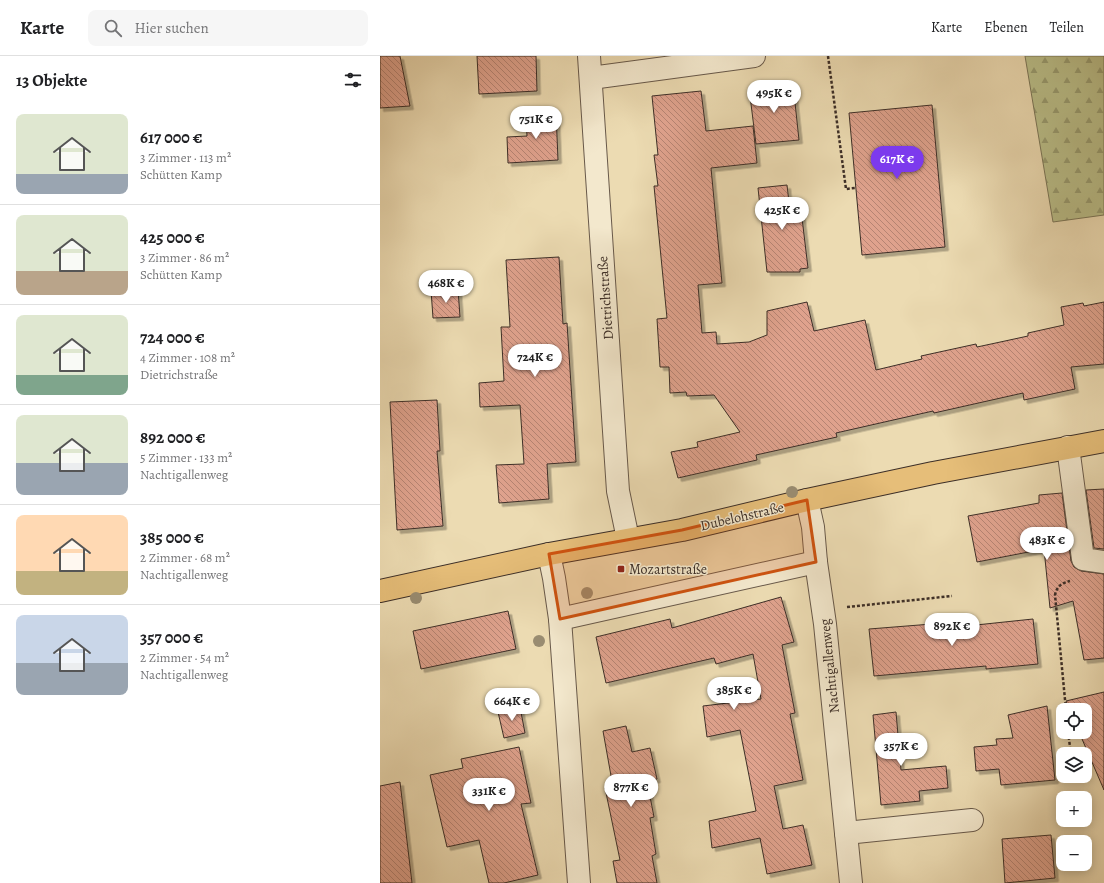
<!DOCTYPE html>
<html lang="de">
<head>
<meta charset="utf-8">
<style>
	body { margin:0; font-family:Alegreya,serif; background:#f6f6f6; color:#202124; height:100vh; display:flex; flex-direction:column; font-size:15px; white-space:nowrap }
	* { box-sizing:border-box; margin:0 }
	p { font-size:13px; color:#757577 }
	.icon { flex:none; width:22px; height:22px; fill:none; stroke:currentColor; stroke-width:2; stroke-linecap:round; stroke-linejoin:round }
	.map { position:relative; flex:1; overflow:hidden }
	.panel { display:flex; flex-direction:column; background:#fff; width:380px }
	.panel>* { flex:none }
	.controls { position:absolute; left:676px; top:647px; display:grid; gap:8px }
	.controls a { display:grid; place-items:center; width:36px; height:36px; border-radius:8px; background:#fff; box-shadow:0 2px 10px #0003; font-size:20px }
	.price { position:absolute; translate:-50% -34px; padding:0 9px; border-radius:14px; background:#fff; color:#222; font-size:13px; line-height:26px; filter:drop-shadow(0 1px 2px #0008) }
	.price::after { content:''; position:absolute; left:50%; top:24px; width:12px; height:9px; margin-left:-6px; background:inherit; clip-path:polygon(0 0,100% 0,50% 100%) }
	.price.selected { background:#7c3aed; color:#fff }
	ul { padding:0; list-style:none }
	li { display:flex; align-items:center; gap:12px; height:100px; padding:0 16px }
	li+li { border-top:1px solid #e0e0e0 }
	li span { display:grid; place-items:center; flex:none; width:112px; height:80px; border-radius:8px; color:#555 }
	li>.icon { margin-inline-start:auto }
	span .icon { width:48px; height:48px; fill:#fffc; stroke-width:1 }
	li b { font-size:17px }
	h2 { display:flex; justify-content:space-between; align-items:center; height:48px; padding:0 16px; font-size:17px }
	header { display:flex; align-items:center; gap:24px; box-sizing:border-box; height:56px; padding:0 20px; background:#fff; border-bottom:1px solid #e0e0e0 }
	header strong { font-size:19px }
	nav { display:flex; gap:22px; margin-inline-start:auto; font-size:14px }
	.search { width:280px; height:36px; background:#f6f6f6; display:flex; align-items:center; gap:10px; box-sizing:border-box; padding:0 14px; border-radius:8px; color:#757577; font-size:15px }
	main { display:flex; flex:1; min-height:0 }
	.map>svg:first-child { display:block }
	.forest { fill:url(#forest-firs); stroke:#7b7658 }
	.building { fill:url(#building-back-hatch); stroke:#3c2e27; filter:url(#shadow) }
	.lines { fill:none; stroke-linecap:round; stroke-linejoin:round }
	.minor-casing { stroke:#68594a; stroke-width:24 }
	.major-casing { stroke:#3c2e27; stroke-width:24 }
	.path { stroke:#3c2e27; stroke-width:2.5; stroke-dasharray:3 2; stroke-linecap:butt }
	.minor { stroke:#f3e8cd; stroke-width:22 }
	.major { stroke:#e6be79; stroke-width:22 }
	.tree { fill:#998c71 }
	.marked { fill:#ce5310; fill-opacity:0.2; stroke:#ce5310; stroke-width:3; stroke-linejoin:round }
	.poi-dot { fill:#8f2418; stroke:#f3e8cd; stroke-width:1.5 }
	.labels { text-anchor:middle; stroke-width:3; stroke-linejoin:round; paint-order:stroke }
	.street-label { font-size:14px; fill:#3c2e27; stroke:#f3e8cd }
	.poi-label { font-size:14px; fill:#3c2e27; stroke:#f3e8cd; text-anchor:start }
</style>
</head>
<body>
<header>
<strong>Karte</strong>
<div class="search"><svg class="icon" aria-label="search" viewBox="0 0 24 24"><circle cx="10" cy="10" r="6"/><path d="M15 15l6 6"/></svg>Hier suchen</div>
<nav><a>Karte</a><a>Ebenen</a><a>Teilen</a></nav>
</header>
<main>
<section class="panel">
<h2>13 Objekte<svg class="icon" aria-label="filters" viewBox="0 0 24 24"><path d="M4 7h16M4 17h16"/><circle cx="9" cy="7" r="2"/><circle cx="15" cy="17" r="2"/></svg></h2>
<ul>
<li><span style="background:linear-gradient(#dfe7d0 75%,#9aa5b1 0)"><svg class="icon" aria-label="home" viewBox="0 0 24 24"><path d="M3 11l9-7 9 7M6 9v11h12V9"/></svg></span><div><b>617 000 €</b><p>3 Zimmer · 113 m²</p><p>Schütten Kamp</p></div></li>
<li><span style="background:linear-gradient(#dfe7d0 70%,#b9a48a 0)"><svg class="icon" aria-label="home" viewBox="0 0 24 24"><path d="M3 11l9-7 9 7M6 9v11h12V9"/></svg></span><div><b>425 000 €</b><p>3 Zimmer · 86 m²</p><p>Schütten Kamp</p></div></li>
<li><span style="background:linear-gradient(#dfe7d0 75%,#7fa58c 0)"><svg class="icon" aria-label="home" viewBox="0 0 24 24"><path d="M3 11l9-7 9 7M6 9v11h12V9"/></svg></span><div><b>724 000 €</b><p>4 Zimmer · 108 m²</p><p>Dietrichstraße</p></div></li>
<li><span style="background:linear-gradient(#dfe7d0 60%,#9aa5b1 0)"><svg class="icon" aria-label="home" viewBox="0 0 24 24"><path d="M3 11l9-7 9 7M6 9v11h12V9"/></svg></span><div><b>892 000 €</b><p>5 Zimmer · 133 m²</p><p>Nachtigallenweg</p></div></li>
<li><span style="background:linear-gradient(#ffd9b3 70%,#c2b280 0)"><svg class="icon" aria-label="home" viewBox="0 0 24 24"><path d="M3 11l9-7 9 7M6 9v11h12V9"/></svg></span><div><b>385 000 €</b><p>2 Zimmer · 68 m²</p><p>Nachtigallenweg</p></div></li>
<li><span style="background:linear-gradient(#c9d6e8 60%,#9aa5b1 0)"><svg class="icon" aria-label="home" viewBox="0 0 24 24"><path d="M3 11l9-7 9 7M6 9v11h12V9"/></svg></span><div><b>357 000 €</b><p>2 Zimmer · 54 m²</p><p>Nachtigallenweg</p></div></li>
</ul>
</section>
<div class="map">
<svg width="724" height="827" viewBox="0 0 724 827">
	<defs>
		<pattern id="forest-firs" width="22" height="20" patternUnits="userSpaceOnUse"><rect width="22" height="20" fill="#babf8a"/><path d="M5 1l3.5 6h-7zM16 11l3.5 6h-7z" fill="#989c71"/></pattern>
		<pattern id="building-back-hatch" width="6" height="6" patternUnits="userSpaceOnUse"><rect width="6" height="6" fill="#dfa28d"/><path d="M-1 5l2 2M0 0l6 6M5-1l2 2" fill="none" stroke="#b68473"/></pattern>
		<filter id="shadow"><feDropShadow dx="3.5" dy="3.5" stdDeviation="0" flood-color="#0004"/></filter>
	</defs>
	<rect width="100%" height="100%" fill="#ecdbb2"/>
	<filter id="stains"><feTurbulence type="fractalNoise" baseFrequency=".005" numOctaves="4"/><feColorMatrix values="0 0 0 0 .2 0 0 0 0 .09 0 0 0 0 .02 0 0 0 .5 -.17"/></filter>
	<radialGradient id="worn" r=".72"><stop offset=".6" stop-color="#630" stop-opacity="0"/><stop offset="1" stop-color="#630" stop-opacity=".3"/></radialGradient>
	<polygon class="forest" points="645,0 724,0 724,159 673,166"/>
	<g class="building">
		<polygon points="0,0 20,0 30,50 0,52"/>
		<polygon points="97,0 156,0 157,35 99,38"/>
		<polygon points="413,28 419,84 376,88 369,32"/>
		<polygon points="321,35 326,75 373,70 377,107 331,112 342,227 318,229 322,277 336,276 337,288 369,286 387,279 387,255 427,246 434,275 485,264 496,314 542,303 541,300 596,288 597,291 625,285 648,280 648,277 684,269 681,251 703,247 704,250 724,246 724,308 691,311 695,333 644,344 643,337 554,357 553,355 456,377 457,381 376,399 377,404 298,422 291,396 318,391 317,386 360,376 334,339 307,340 306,336 290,337 289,311 280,311 277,263 287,262 274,130 278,130 274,99 278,99 272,40"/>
		<polygon points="552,49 565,191 482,199 469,57"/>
		<polygon points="176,56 178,104 128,107 127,81 147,80 146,58"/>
		<polygon points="407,129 409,146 420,145 428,212 420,213 420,216 387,216 378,132"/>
		<polygon points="179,201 183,268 187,267 196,406 167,408 169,443 119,447 116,409 144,408 140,349 100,351 99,327 124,325 121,271 130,271 126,204"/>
		<polygon points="78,233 80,261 53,262 51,234"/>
		<polygon points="57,344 60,395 57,395 63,470 17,474 10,346"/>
		<polygon points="724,433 724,493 714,492 706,434"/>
		<polygon points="682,437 691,505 694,511 701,515 724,518 724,602 704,604 693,545 670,552 664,493 597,506 588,460 659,447 659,439"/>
		<polygon points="401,541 414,586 402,589 415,657 410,658 423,724 394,730 403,773 423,769 432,809 387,818 380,782 332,792 329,765 376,755 360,674 327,681 323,650 381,643 373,598 336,608 334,602 226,627 216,581 290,563 292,572"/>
		<polygon points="128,555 136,593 41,613 33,575"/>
		<polygon points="653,563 658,608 606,613 606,610 494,620 489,573 577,566 577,571"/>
		<polygon points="724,636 724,734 699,676 705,676 705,654 690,654 686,645"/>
		<polygon points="667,650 675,724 621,729 619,713 596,715 594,691 617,689 616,683 633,682 628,659"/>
		<polygon points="140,651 145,677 124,682 118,656"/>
		<polygon points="516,656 521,714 566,710 568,732 539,735 540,745 501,749 493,659"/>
		<polygon points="246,670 252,696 270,692 277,723 267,725 274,761 270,762 276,798 272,800 277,827 237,827 233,805 240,804 225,732 233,731 223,675"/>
		<polygon points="139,691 151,747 141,748 158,819 124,827 109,827 99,784 67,791 50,719 83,712 81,703"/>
		<polygon points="20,726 32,827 0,827 0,730"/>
		<polygon points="671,779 675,822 625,827 622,783"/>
	</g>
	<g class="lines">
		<defs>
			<g id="minor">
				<polyline points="209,0 238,435 248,483"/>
				<polyline points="211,22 374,0"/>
				<polyline points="688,391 703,503 724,506"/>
				<polyline points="427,444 433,471 436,506 445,568 471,827"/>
				<polyline points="169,498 174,522 180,563 199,827"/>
				<polyline points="180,563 436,506"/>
				<polyline points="466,777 592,764"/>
			</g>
			<polyline id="major" points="0,535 169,498 302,474 427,444 553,417 724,385"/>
		</defs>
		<use href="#minor" class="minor-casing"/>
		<use href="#major" class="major-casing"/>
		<g class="path">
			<polyline points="448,0 466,133 475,132"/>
			<polyline points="467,551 572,540"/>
			<path d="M686 654 675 539C677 530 682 527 690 525"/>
			<polyline points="688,676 691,698"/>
		</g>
		<use href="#minor" class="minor"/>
		<use href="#major" class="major"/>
	</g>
	<g class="tree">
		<circle cx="412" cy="436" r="6"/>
		<circle cx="207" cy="537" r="6"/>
		<circle cx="36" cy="542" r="6"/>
		<circle cx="159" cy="585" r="6"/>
	</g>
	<path class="marked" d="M427 444 436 506 180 563 169 498 302 474Z"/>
	<rect class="poi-dot" x="237" y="509" width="8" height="8" rx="2"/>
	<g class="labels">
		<g class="street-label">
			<text transform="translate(225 242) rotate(-94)" y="5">Dietrichstraße</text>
			<text transform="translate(362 460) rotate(-13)" y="5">Dubelohstraße</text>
			<text transform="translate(449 610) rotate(-96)" y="5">Nachtigallenweg</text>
		</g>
		<g class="poi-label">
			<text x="249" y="518">Mozartstraße</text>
		</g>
	</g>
	<rect width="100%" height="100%" filter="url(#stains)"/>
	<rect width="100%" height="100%" fill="url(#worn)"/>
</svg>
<div class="controls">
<a><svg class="icon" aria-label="locate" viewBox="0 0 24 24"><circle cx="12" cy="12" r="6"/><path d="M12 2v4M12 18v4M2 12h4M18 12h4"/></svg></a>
<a><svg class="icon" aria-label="layers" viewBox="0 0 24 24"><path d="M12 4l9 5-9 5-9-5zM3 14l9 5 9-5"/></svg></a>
<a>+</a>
<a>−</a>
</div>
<b class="price" style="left:394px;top:58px">495K €</b>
<b class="price" style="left:156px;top:84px">751K €</b>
<b class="price selected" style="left:517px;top:124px">617K €</b>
<b class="price" style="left:402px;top:175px">425K €</b>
<b class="price" style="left:66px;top:248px">468K €</b>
<b class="price" style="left:155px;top:322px">724K €</b>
<b class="price" style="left:667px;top:505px">483K €</b>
<b class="price" style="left:572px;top:591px">892K €</b>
<b class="price" style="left:354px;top:655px">385K €</b>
<b class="price" style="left:132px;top:666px">664K €</b>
<b class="price" style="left:521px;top:711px">357K €</b>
<b class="price" style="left:251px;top:752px">877K €</b>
<b class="price" style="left:109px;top:756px">331K €</b>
</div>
</main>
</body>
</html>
